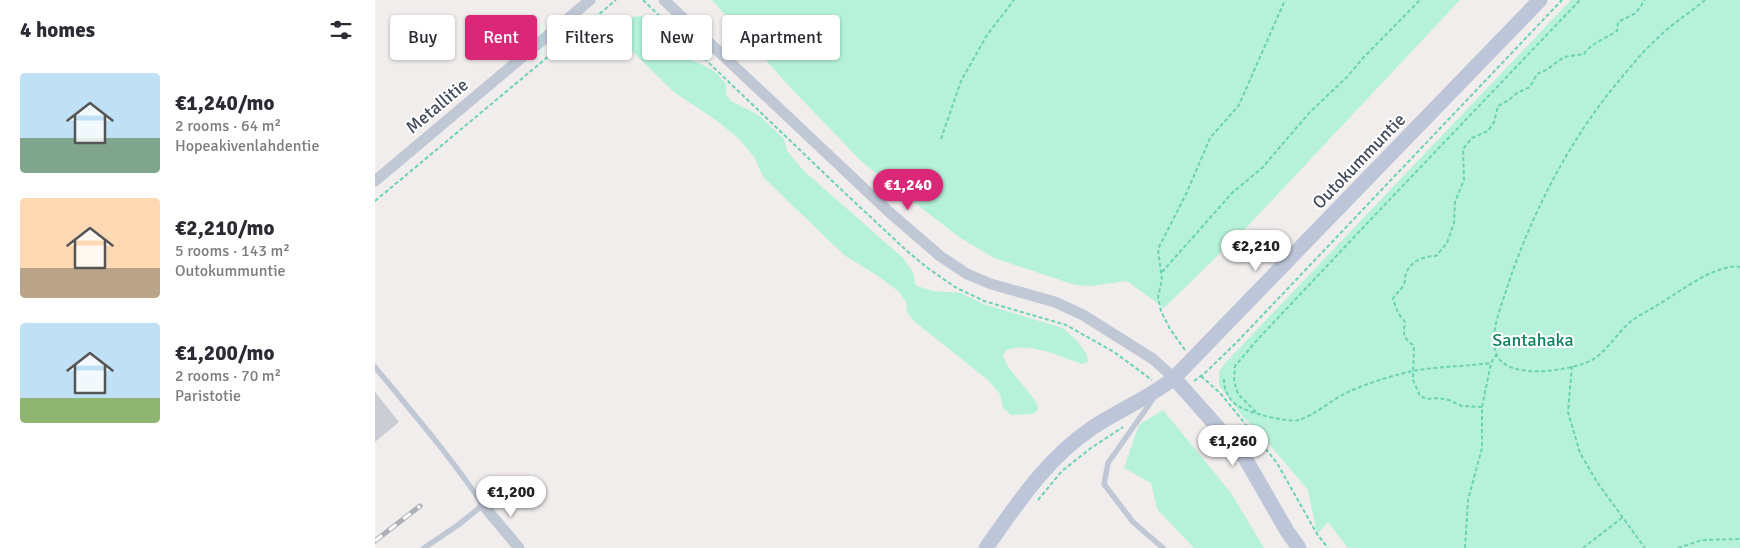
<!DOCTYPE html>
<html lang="en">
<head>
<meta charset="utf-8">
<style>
	body { margin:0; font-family:Signika,sans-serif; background:#f7f7f7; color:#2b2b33; height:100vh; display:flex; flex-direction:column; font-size:19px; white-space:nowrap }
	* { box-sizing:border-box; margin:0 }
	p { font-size:16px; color:#7c7c81 }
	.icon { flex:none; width:28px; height:28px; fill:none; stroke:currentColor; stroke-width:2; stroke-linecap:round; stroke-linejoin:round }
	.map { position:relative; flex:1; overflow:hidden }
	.side { display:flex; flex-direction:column; background:#fff; width:375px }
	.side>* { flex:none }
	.hud { position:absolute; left:15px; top:15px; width:475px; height:45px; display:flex; gap:10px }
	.price { position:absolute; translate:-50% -42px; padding:0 11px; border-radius:18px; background:#fff; color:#222; font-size:16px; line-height:32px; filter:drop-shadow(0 1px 2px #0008) }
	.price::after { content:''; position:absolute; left:50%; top:30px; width:15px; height:11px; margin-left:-8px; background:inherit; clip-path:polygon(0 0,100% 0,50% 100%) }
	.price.on { background:#db2777; color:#fff }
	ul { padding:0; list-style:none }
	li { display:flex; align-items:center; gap:15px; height:125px; padding:0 20px }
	li span { display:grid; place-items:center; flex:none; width:140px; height:100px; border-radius:5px; color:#555 }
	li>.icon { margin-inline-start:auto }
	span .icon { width:60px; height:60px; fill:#fffc; stroke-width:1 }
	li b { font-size:21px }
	h2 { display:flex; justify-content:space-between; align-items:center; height:60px; padding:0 20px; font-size:21px }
	.chip { padding:0 18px; border-radius:5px; background:#fff; box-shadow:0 1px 4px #0004; font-size:18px; line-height:45px }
	.chip.on { background:#db2777; color:#fff }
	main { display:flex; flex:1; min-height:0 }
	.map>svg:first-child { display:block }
	.green { fill:#b6f2d9 }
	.building { fill:#cbcdd5 }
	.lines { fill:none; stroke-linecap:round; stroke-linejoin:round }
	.path { stroke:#6cd2b4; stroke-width:2; stroke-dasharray:4 2.5; stroke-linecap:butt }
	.lane { stroke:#c1c8d5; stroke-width:5.5 }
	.street { stroke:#c1c8d5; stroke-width:11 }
	.secondary { stroke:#bdc5d8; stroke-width:15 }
	.rail-casing { stroke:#aeb0b8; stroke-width:5 }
	.rail { stroke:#fff; stroke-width:3; stroke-dasharray:9; stroke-linecap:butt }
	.labels { text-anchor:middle; stroke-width:4; stroke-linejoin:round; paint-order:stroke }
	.street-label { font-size:18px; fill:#434b5b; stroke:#fff }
	.park-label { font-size:18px; fill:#0f825f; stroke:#fff }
</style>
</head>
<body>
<main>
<section class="side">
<h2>4 homes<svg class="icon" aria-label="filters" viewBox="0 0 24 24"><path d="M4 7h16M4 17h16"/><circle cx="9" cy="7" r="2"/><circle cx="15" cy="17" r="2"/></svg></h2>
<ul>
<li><span style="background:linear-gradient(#bfe0f5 65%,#7fa58c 0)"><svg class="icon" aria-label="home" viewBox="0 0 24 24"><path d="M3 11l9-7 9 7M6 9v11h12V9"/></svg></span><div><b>€1,240/mo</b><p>2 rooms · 64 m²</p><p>Hopeakivenlahdentie</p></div></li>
<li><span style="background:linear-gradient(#ffd9b3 70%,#b9a48a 0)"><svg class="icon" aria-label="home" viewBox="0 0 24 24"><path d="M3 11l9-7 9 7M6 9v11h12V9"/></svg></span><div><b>€2,210/mo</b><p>5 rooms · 143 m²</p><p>Outokummuntie</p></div></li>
<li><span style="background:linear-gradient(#bfe0f5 75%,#8fb573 0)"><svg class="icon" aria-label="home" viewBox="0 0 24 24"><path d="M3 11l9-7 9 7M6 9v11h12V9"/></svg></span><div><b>€1,200/mo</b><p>2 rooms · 70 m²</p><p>Paristotie</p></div></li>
</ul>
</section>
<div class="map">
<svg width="1365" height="548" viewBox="0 0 1365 548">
	<rect width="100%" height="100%" fill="#f0edec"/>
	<g class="green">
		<polygon points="337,0 1085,0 871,228 789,308 752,281 716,286 700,285 619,258 584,237 487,162 411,83"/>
		<polygon points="1196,0 1365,0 1365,548 973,548 953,522 942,534 933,490 888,437 869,418 844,385 844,371 853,360"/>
		<path d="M266 16C301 22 281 30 295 46 306 59 324 61 337 70 342 73 347 79 351 84V94L356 101 385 116 409 139 412 151 429 171 528 258 538 272 540 283 542 286 558 291 586 293 608 304 688 328 703 342 712 355 713 362 707 364C683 356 656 342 631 350L628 356C635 375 654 388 663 406L662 411 657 414 636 415 628 408 625 394 614 381 540 322 532 312 531 301 523 291 503 276 469 255 388 177 380 158 363 138 341 120 300 93 257 51 251 34 253 20 258 17Z"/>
		<polygon points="788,410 856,493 889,548 819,548 782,509 776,483 749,468 764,425"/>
	</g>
	<polygon class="building" points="0,392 24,422 0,442"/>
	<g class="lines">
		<g class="path">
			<polyline points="268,0 472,195 532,251 554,269 580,287 609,301 691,325 739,352 777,380"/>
			<path d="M1330 0C1316 12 1299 22 1286 35 1270 49 1256 66 1243 82 1193 141 1153 221 1130 294 1124 312 1115 335 1121 353 1130 381 1194 371 1215 361 1230 354 1242 333 1255 322 1264 315 1275 310 1284 304 1301 294 1318 281 1336 273 1344 270 1356 265 1365 267"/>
			<polyline points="566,139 586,81 612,35 639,0"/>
			<polyline points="0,201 241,0"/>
			<polyline points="787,272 858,192 887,168 935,112 972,77 988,58 1045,0"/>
			<polyline points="810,350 795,329 786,311 783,297 787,280 783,249 812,192 835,138 864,105 910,0"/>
			<polyline points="1197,366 1193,412 1205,453 1222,482 1270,548"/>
			<polyline points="826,376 846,394 902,463 942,534 953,548"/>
			<path d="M849 379C849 388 852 396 859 403 868 412 912 423 924 420 938 416 957 400 971 393 988 385 1007 379 1025 374 1055 366 1085 367 1116 363L1121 355"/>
			<polyline points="819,381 831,372 861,343 1187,0"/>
			<path d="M1107 407 1087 406 1074 400 1062 398 1052 399 1045 396 1038 380 1039 346C1028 337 1028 336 1030 322L1023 313 1018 299C1021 293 1025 291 1028 286 1031 282 1029 278 1031 274 1035 261 1049 256 1061 256L1072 243 1079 223 1080 202 1089 180 1088 149 1097 138 1113 131 1119 122 1123 106 1134 100 1142 93 1155 87 1162 74 1171 70 1189 57 1209 54C1216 43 1230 39 1242 31L1243 22 1261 13 1270 0"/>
			<polyline points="881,412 863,394 859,381 860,366 883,339 999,216 1205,0"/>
			<polyline points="663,500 687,471 716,448 748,427"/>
			<polyline points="1090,548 1093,500 1107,448 1107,407 1116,363"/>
			<polyline points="1208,548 1248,517"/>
			<polyline points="1303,548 1327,540 1365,539"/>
		</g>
		<g class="lane">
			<path d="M0 367C37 412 76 457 108 505L83 525 49 548"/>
			<polyline points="778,399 733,463 729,484 758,522 788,548"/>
		</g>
		<g class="street">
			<polyline points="289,0 513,211 565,256 592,274 616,284 680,302 708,315 778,359 799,378"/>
			<polyline points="0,181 215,0"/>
			<polyline points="108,505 144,548"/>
		</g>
		<g class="secondary">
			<polyline points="799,378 870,458 912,531 924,548"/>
			<path d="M611 548C642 504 672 458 717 428 744 410 774 398 799 378L1165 0"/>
		</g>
		<defs>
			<polyline id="rail" points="0,541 45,506"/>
		</defs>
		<use href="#rail" class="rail-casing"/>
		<use href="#rail" class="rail"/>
	</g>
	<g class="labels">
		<g class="street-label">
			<text transform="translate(62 106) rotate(-40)" y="6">Metallitie</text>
			<text transform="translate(984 161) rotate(-46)" y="6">Outokummuntie</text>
		</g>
		<g class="park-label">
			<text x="1158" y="346">Santahaka</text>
		</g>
	</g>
</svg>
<b class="price on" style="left:533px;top:211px">€1,240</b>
<b class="price" style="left:881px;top:272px">€2,210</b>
<b class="price" style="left:858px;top:467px">€1,260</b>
<b class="price" style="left:136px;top:518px">€1,200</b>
<div class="hud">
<a class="chip">Buy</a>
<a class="chip on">Rent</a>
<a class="chip">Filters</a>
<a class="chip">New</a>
<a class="chip">Apartment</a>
</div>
</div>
</main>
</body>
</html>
